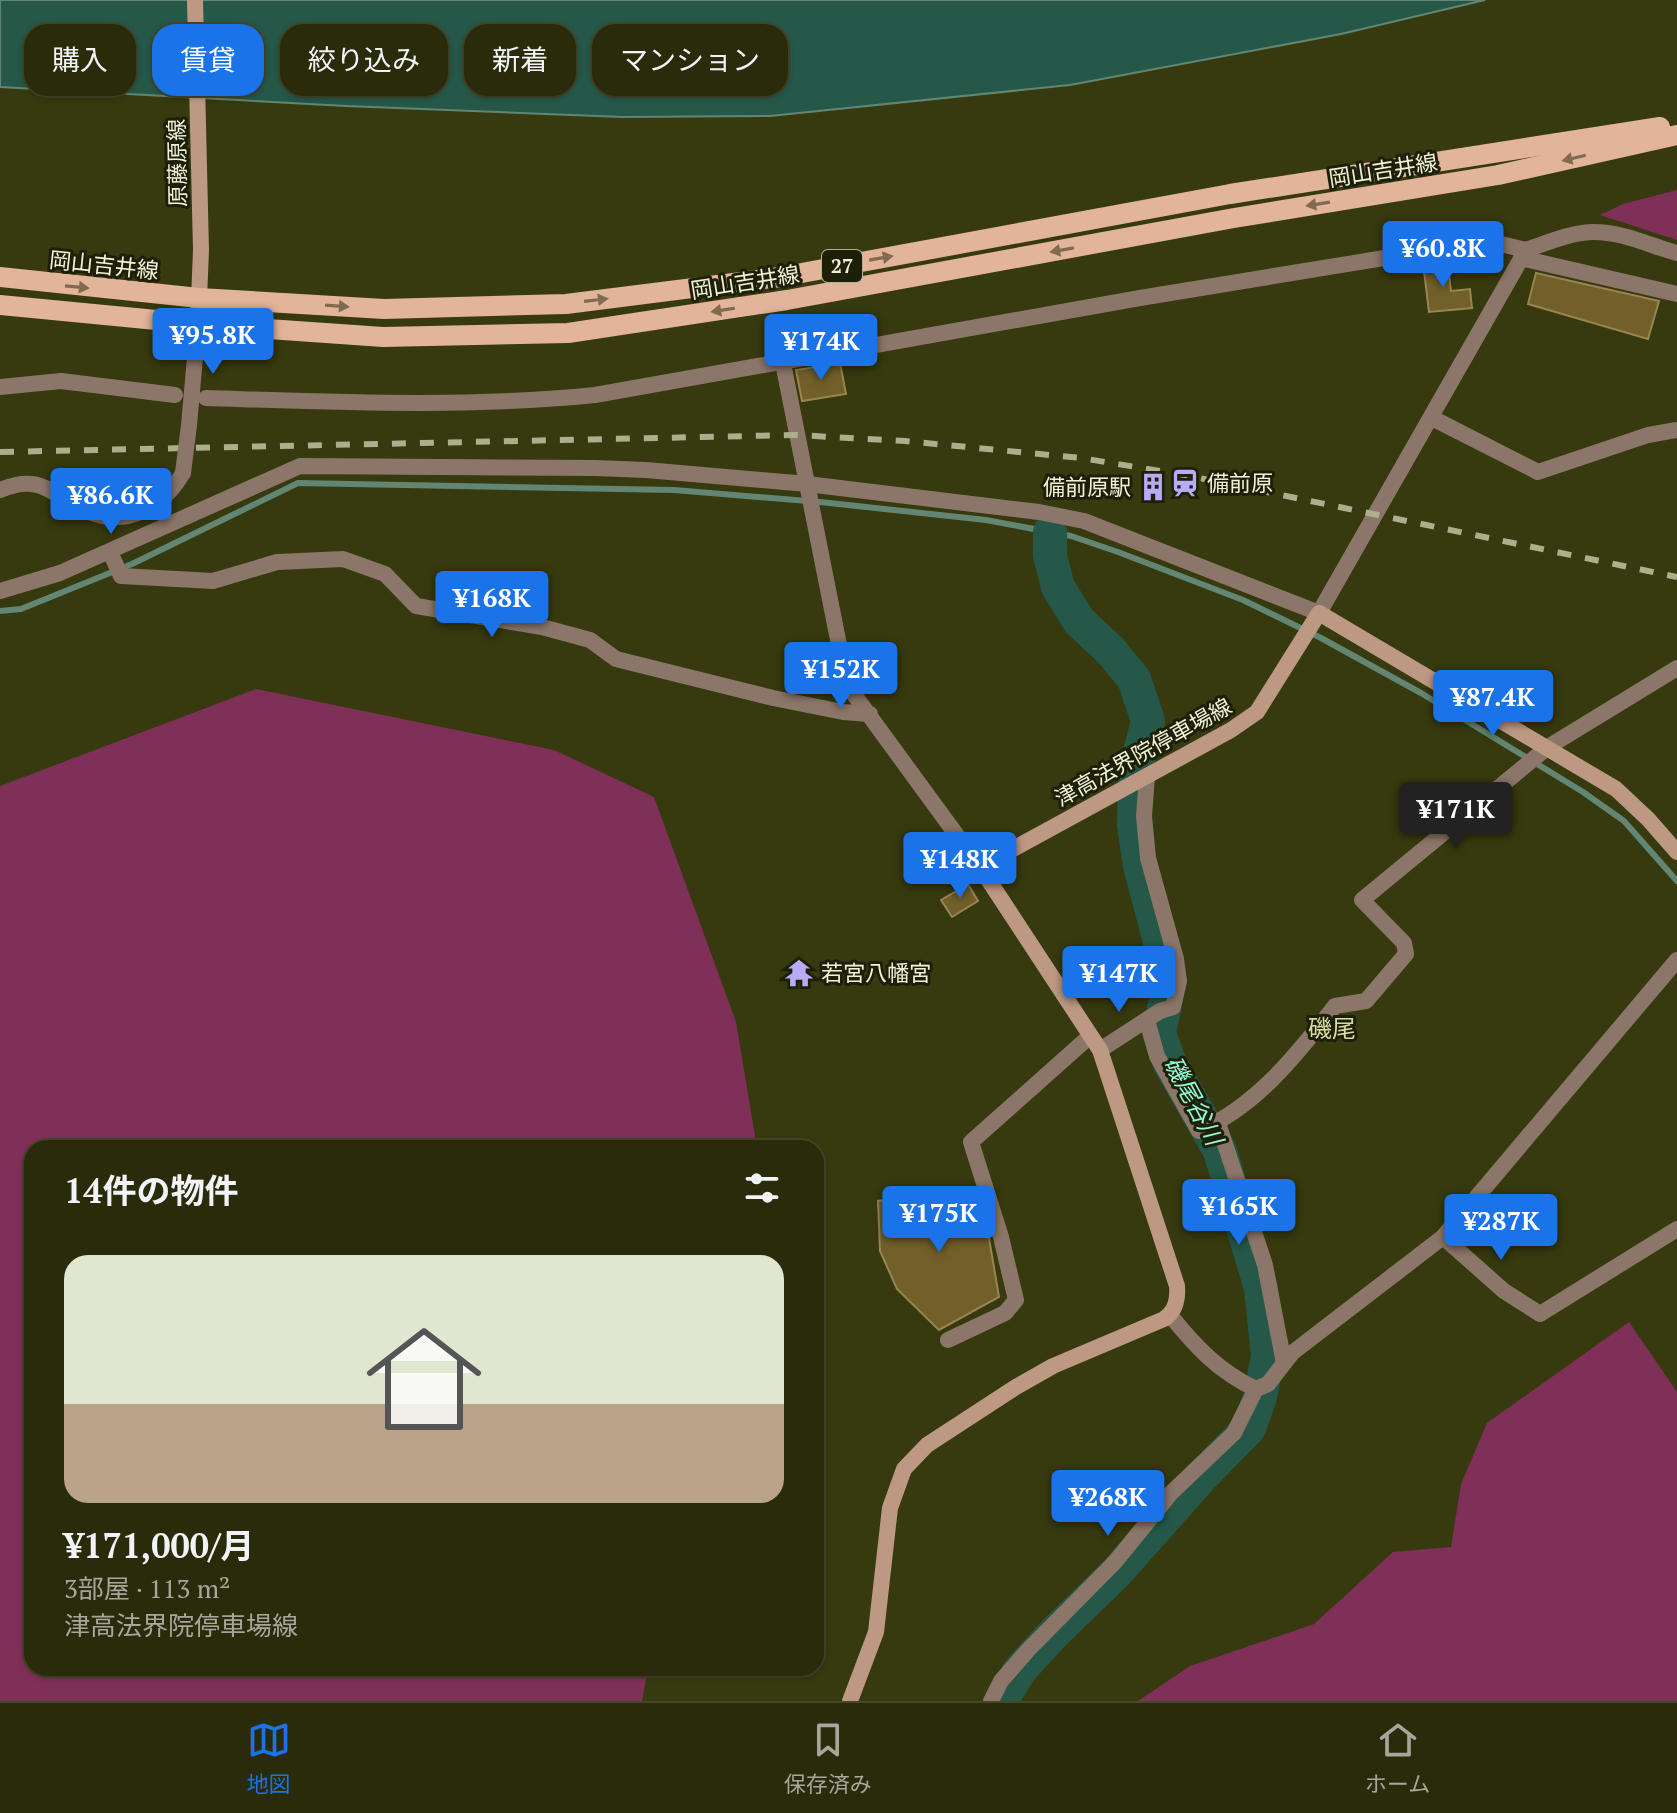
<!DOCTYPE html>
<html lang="ja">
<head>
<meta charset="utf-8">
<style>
	body { margin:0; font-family:"PT Serif","Noto Sans JP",serif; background:#313313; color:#f1f3f6; height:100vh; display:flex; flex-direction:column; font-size:30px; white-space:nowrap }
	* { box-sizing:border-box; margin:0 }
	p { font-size:26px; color:#a5a79c }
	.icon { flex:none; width:44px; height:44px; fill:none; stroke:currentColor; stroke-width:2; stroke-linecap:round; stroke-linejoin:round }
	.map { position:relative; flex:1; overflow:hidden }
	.side { position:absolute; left:24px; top:1140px; width:800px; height:536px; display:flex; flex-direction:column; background:#292b0a; border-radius:24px; box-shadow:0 2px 6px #0004,0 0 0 2px #45472b }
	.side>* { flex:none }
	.banner { position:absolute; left:24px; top:24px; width:800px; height:72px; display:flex; gap:16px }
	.price { position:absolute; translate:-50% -68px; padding:0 18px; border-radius:8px; background:#1a73e8; color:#fff; font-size:26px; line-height:52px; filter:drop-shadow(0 2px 4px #0008) }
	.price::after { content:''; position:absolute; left:50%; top:48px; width:24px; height:18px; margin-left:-12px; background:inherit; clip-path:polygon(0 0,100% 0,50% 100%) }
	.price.active { background:#222; color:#fff }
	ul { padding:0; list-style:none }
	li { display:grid; align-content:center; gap:16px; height:424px; padding:0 40px }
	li+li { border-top:2px solid #45472b }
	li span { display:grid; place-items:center; height:248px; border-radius:24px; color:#555 }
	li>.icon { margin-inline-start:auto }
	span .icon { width:144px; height:144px; fill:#fffc; stroke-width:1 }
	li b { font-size:34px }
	h2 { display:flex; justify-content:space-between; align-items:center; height:96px; padding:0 40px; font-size:34px }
	.pill { padding:0 28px; border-radius:24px; background:#292b0a; box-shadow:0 2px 6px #0004,0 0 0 2px #45472b; font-size:28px; line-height:72px }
	.pill.active { background:#1a73e8; color:#fff }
	.menu { display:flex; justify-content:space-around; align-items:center; height:112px; border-top:2px solid #45472b; background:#292b0a; font-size:22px; color:#a5a79c }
	.menu a { display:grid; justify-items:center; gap:4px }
	.menu .active { color:#1a73e8 }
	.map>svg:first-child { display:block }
	.green { fill:#7f3058 }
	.water { fill:#255849; stroke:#628673; stroke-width:2 }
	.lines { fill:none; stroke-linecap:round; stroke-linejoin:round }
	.stream { stroke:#628673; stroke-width:6 }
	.river { stroke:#255849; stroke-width:34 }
	.building { fill:#72602a; stroke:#98854f; stroke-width:2 }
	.minor { stroke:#8c7669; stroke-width:16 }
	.tertiary { stroke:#8c7669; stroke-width:16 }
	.secondary { stroke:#bd9984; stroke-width:16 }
	.primary { stroke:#e2b499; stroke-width:20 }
	.rail { stroke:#acaf8d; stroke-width:6; stroke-dasharray:14 14; stroke-linecap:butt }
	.tertiary-bridge { stroke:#8c7669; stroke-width:16 }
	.oneway { fill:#806a50 }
	.labels { text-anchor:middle; stroke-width:6; stroke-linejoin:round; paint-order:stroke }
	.shield { fill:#1e1f08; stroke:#b0b398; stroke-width:2 }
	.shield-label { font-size:20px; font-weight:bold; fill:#eff2d5 }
	.street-label { font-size:22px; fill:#eff2d5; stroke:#1e1f08 }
	.poi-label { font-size:22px; fill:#eff2d5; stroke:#1e1f08; text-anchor:start }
	.neighbourhood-label { font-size:24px; fill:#d7dca1; stroke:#1e1f08 }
	.water-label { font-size:24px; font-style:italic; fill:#91f9d8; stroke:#1e1f08 }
</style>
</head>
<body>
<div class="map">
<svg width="1677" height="1701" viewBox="0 0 1677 1701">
	<rect width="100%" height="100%" fill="#37390e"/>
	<g class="green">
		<polygon points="1677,190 1677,240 1600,215 1623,204"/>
		<polygon points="256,689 554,750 654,797 736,1022 757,1148 32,1148 32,1668 648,1668 642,1701 0,1701 0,786"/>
		<polygon points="1629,1322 1677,1392 1677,1701 1138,1701 1190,1666 1314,1624 1393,1552 1451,1547 1461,1484 1487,1423"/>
	</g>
	<polygon class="water" points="0,0 1485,0 1341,34 1070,85 770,116 622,117 346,106 0,87"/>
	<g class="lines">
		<polyline class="stream" points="0,611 21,609 132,564 298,483 674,490 820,502 986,520 1071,536 1118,552 1243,600 1321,638 1421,693 1583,792 1624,821 1677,881"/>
		<polyline class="river" points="1001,1701 1020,1670 1055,1632 1116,1573 1203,1475 1249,1428 1260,1397 1268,1356 1261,1288 1220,1151 1170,1064 1159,1033 1170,980 1140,866 1134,825 1135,772 1148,721 1134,679 1111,651 1079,621 1058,587 1050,556 1050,532"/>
	</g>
	<g class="building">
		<polygon points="1447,259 1451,291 1470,289 1472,308 1429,312 1423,263"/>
		<polygon points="1536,273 1659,301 1648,339 1528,304"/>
		<polygon points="840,363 846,394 802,401 796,370"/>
		<polygon points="968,884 978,901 952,917 941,900"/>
		<polygon points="970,1190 988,1232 999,1297 939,1330 897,1289 880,1251 878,1201"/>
	</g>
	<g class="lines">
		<g class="minor">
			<polyline points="1521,258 1677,294"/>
			<polyline points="783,363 847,685 980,867"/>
			<polyline points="0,387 61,381 175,395"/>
			<polyline points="1432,418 1538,472 1648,435 1677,430"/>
			<polyline points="110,552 121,576 213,581 277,562 343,559 385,574 416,606 542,627 590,640 616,659 773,698 843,712 870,714"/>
			<path d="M0 591 60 573 300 466 595 468 646 470 807 484 1039 512 1084 521 1319 613 1526 250 1488 241 1140 298 595 395C466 408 335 402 206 398"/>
			<path d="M1147 1020 1157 1056 1199 1131C1257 1106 1297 1054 1335 1006L1366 1001 1406 954 1404 943 1362 900 1548 747 1677 668"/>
			<polyline points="1100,1050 1160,1011 1173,1007 1179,981 1176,959 1148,858 1144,816 1147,777"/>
			<polyline points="1218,1123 1265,1265 1284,1363"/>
			<polyline points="1443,1237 1504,1291 1540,1314 1677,1229"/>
			<path d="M1170 1315C1195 1346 1219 1372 1256 1389L1268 1384 1292 1353 1443 1237 1677 960"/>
			<polyline points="948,1340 1005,1313 1016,1300 1001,1237 971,1142 1089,1037"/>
			<polyline points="991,1701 1001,1681 1028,1650 1115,1562 1171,1493 1234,1433 1256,1389"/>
		</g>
		<g class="tertiary">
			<path d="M1526 250C1547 243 1569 233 1592 232 1620 231 1651 246 1677 253"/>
			<polyline points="189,425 198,324"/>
			<path d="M0 490C43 472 53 497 87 511 127 528 163 507 183 473"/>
		</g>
		<g class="secondary">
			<polyline points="195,0 201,250 198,324"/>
			<path d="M850 1701 876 1632 890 1508 904 1469 927 1445 1016 1387 1053 1366 1164 1319C1176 1311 1178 1299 1177 1286L1100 1050 980 867 1231 730 1257 712 1319 613 1616 789 1648 819 1677 852"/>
		</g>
		<g class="primary">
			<polyline points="0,277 199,298 384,309 566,304 780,277 1230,194 1660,127"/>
			<polyline points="0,305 198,324 383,337 568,333 787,300 1234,218 1498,175 1677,135"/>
		</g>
		<polyline class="rail" points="0,452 796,435 905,441 1081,458 1185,475 1677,577"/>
		<polyline class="tertiary-bridge" points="183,473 189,425"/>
	</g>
	<defs><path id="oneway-solid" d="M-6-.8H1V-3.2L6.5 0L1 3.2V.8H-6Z" transform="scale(2)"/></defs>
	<g class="oneway">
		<use href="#oneway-solid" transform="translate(1574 158) rotate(167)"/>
		<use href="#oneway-solid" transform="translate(1318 204) rotate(171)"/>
		<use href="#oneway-solid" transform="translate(1062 250) rotate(170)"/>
		<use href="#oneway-solid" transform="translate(881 258) rotate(-10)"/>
		<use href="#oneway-solid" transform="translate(77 287) rotate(5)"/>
		<use href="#oneway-solid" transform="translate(596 300) rotate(-7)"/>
		<use href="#oneway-solid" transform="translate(337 306) rotate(4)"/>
		<use href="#oneway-solid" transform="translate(723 310) rotate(171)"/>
	</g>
	<defs>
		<symbol id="station-bare" viewBox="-9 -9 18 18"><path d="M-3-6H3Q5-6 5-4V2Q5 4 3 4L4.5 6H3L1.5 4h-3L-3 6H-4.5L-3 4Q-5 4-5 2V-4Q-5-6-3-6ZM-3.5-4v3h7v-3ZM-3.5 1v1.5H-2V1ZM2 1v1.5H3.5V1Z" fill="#b8abf7" stroke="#1e1f08" stroke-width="2.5" paint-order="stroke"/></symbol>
		<symbol id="building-bare" viewBox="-9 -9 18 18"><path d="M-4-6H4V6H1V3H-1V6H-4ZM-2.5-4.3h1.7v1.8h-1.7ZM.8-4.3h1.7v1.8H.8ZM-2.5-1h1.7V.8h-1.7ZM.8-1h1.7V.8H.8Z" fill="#b8abf7" stroke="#1e1f08" stroke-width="2.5" paint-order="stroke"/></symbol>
		<symbol id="temple-bare" viewBox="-9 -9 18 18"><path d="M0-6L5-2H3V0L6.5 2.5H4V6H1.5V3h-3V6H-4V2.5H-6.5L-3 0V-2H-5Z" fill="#b8abf7" stroke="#1e1f08" stroke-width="2.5" paint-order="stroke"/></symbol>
	</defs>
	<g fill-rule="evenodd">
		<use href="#station-bare" x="1165" y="463" width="40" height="40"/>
		<use href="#building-bare" x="1133" y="467" width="40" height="40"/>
		<use href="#temple-bare" x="779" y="953" width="40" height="40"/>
	</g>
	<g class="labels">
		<rect class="shield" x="822" y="250" width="40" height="32" rx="6"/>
		<g class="shield-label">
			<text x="842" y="273">27</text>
		</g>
		<g class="street-label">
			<text transform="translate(177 163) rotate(-91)" y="8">原藤原線</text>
			<text transform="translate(1383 170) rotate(-9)" y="8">岡山吉井線</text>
			<text transform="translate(104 265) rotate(6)" y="8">岡山吉井線</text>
			<text transform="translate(745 282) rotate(-9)" y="8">岡山吉井線</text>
			<text transform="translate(1143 752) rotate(-29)" y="8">津高法界院停車場線</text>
		</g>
		<g class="poi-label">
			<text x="1207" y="491">備前原</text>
			<text x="1131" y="495" text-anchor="end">備前原駅</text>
			<text x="821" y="981">若宮八幡宮</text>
		</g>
		<g class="neighbourhood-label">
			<text x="1332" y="1037">磯尾</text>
		</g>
		<g class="water-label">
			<text transform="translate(1193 1101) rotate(62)" y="8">磯尾谷川</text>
		</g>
	</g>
</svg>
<b class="price" style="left:1443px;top:289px">¥60.8K</b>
<b class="price" style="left:213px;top:376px">¥95.8K</b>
<b class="price" style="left:821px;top:382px">¥174K</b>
<b class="price" style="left:111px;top:536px">¥86.6K</b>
<b class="price" style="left:492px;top:639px">¥168K</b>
<b class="price" style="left:841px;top:710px">¥152K</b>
<b class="price" style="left:1493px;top:738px">¥87.4K</b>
<b class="price active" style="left:1456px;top:850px">¥171K</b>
<b class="price" style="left:960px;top:900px">¥148K</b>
<b class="price" style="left:1119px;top:1014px">¥147K</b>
<b class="price" style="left:1239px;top:1247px">¥165K</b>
<b class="price" style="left:939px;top:1254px">¥175K</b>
<b class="price" style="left:1501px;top:1262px">¥287K</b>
<b class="price" style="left:1108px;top:1538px">¥268K</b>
<div class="banner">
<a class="pill">購入</a>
<a class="pill active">賃貸</a>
<a class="pill">絞り込み</a>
<a class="pill">新着</a>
<a class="pill">マンション</a>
</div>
<section class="side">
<h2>14件の物件<svg class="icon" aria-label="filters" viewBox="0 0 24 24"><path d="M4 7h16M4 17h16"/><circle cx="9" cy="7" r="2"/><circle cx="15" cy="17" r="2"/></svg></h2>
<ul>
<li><span style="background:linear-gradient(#dfe7d0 60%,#b9a48a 0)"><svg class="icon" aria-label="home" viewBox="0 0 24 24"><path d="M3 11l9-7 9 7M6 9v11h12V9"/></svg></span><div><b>¥171,000/月</b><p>3部屋 · 113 m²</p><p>津高法界院停車場線</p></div></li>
</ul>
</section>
</div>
<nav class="menu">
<a class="active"><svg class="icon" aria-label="map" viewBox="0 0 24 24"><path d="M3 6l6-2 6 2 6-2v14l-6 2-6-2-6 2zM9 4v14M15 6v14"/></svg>地図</a>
<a><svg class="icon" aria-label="saved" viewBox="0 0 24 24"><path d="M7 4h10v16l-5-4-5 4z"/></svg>保存済み</a>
<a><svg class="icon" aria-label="home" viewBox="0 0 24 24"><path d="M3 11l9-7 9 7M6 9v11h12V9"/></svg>ホーム</a>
</nav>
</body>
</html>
